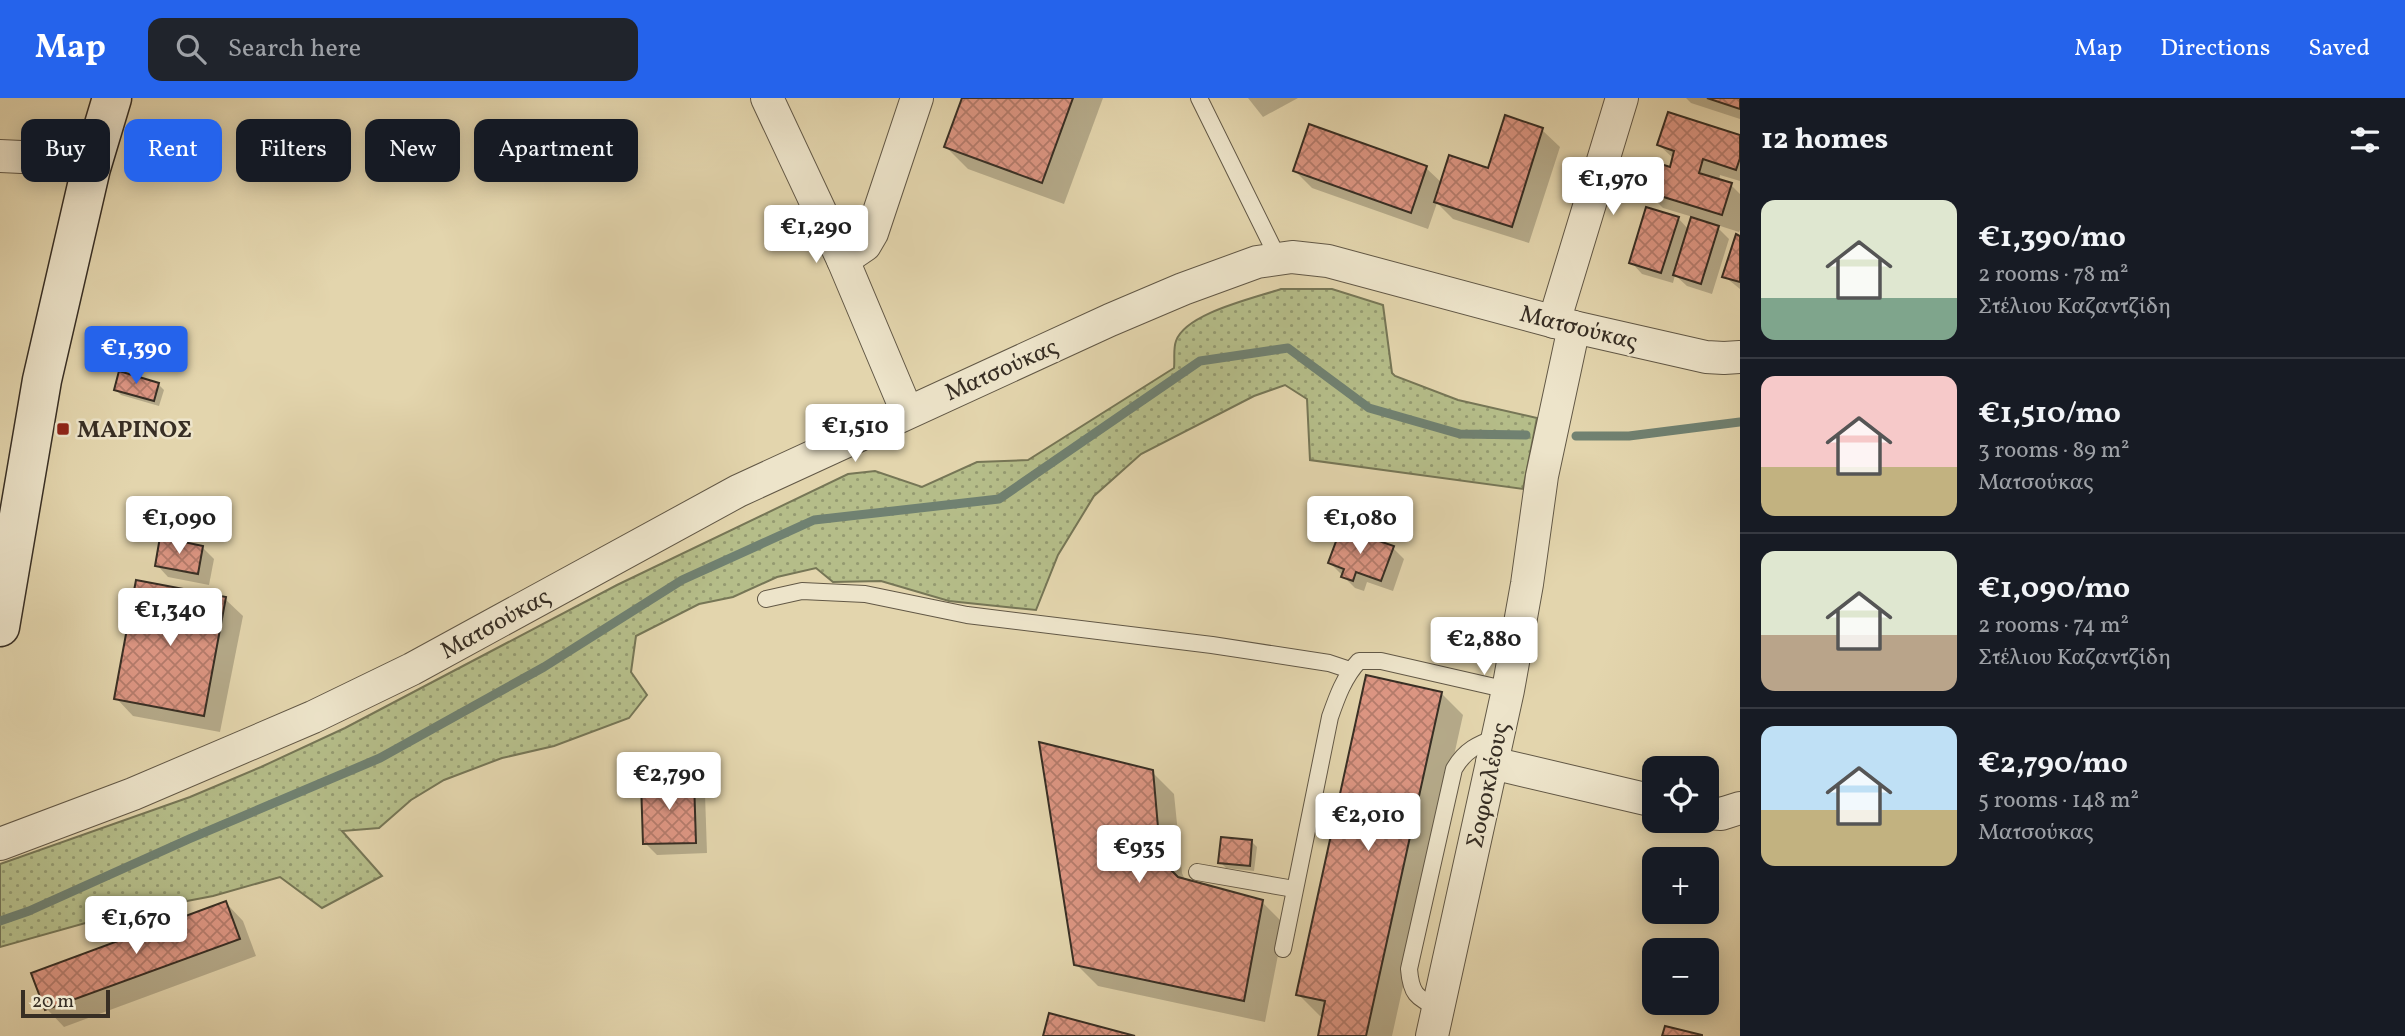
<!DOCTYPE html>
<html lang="en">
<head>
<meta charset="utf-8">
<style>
	body { margin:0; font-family:Vollkorn,serif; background:#20242c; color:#f1f3f6; height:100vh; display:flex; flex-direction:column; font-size:26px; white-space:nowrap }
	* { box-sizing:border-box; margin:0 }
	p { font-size:23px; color:#9ea1a6 }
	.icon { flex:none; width:38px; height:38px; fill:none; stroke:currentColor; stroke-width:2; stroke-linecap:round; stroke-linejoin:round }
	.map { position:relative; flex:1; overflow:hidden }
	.sheet { display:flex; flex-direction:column; background:#171b24; width:665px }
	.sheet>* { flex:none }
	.hud { position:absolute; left:21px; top:21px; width:665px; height:63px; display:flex; gap:14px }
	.controls { position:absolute; left:1642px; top:658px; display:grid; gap:14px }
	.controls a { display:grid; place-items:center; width:77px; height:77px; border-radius:14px; background:#171b24; box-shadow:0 4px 18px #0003; font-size:35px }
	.scale { position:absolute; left:21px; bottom:18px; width:89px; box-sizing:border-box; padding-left:7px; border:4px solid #372e24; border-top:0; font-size:19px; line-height:24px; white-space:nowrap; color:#372e24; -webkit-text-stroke:5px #ede4ca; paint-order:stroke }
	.price { position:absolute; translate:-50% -60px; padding:0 16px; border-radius:7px; background:#fff; color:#222; font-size:23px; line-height:46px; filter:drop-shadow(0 2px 4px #0008) }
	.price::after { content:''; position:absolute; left:50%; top:42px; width:21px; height:16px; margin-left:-10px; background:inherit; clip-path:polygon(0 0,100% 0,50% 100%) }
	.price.current { background:#2563eb; color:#fff }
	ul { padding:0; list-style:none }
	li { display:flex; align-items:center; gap:21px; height:175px; padding:0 21px }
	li+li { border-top:2px solid #363941 }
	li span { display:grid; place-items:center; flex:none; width:196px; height:140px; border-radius:14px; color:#555 }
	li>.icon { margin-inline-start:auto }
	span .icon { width:84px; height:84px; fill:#fffc; stroke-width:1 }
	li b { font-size:30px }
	h2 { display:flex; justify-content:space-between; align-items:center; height:84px; padding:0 21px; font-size:30px }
	.pill { padding:0 24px; border-radius:14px; background:#171b24; box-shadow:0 4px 18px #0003; font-size:24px; line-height:63px }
	.pill.current { background:#2563eb; color:#fff }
	header { display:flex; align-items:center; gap:42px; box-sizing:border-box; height:98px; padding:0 35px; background:#2563eb; color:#fff }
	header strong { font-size:33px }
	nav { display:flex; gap:38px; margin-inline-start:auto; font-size:24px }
	.search { width:490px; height:63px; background:#20242c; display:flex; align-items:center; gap:18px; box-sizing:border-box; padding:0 24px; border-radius:14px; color:#9ea1a6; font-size:26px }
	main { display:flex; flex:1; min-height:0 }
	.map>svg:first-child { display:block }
	.grass { fill:url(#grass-dots); stroke:#767656; stroke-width:2 }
	.shadow { fill:#0003 }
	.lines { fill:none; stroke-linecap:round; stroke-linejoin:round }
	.stream { stroke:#708171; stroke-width:9 }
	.building { fill:url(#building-cross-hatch); stroke:#372e24; stroke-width:2 }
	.lane-casing { stroke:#625846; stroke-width:18 }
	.street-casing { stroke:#625846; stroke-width:34 }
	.secondary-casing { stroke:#372e24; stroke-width:41 }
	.lane { stroke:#ede4ca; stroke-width:16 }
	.street { stroke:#ede4ca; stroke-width:32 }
	.secondary { stroke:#ede4ca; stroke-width:38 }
	.poi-dot { fill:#8f2418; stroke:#ede4ca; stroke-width:2.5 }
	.labels { text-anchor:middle; stroke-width:5; stroke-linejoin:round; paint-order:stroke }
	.street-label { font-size:24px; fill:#372e24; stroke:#ede4ca }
	.poi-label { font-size:24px; font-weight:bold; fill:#372e24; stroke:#ede4ca; text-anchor:start }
</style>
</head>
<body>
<header>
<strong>Map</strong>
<div class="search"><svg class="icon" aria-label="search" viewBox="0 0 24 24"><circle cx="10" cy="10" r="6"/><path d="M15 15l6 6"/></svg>Search here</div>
<nav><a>Map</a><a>Directions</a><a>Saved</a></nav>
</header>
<main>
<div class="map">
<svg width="1740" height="938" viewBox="0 0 1740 938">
	<defs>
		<pattern id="grass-dots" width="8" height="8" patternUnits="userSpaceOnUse" patternTransform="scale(1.75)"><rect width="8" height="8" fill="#b5bd89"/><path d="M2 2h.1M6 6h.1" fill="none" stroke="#949a70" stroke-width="1.8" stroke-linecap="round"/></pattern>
		<pattern id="building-cross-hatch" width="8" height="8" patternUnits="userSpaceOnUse" patternTransform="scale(1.75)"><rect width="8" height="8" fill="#dd9683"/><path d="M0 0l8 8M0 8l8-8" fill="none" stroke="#b47b6b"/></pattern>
	</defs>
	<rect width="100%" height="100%" fill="#e3d5ad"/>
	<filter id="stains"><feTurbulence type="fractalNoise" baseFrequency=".00286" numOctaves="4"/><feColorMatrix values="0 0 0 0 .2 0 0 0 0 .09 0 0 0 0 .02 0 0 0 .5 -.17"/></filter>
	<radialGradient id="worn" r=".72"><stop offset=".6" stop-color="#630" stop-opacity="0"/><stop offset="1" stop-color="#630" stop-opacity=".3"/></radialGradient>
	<path class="grass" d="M1281 191H1332L1383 207 1392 275 1395 278 1458 302 1537 320 1523 391 1310 362 1307 301 1285 287 1254 298 1141 356 1094 398 1058 457 1036 512 949 503 881 483 833 484 816 470 777 479 733 499 699 506 636 538 631 574 647 597 629 620 554 648 502 660 444 682 411 702 379 730 342 733 382 778 322 810 280 779 213 798 114 817 0 849V766L190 699 261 669 345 630 617 487 848 376 875 373 922 389 977 364 1028 362 1174 270C1175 262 1173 251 1176 243 1186 215 1255 200 1281 191Z"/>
	<g class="shadow">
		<polygon points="963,0 1103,0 1064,106 968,71 946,49"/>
		<polygon points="1248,0 1298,0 1263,19"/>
		<polygon points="1686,0 1740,0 1740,21 1691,5"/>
		<polygon points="1542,32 1560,49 1529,145 1453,121 1437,105 1428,131 1312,90 1295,73 1426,70 1442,85 1489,72"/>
		<polygon points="1740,39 1740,83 1720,77 1719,83 1731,87 1740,96 1740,132 1739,134 1714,126 1729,141 1712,196 1687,188 1675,177 1673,185 1642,176 1631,164 1678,120 1689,132 1693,119 1663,110 1646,93 1671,71 1674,61 1659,47"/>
		<polygon points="1740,139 1740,191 1724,178"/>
		<polygon points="158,286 164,292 159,308 121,297 116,292"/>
		<polygon points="203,450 214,461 209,487 168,479 157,467"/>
		<polygon points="1393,450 1404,461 1393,493 1367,484 1364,493 1355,490 1330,465"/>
		<polygon points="225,501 243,518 220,634 133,618 116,600"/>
		<polygon points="1441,595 1463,617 1392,938 1319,938 1323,919 1320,918 1298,896"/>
		<polygon points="1152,674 1174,696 1182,775 1185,782 1262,804 1284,826 1265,924 1098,888 1076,866"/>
		<polygon points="693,684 705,696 707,755 657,757 645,745"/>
		<polygon points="1252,744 1257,749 1254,773 1226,770 1220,764"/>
		<polygon points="226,805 243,823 256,858 64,929 47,911 33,876"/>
	</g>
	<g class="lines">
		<g class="stream">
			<polyline points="1576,338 1629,338 1740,324"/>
			<polyline points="0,823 29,813 189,741 380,660 544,569 682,482 814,422 999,401 1200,263 1288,250 1369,310 1460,336 1526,337"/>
		</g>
	</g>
	<g class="building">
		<polygon points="962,0 1073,0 1042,85 944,49"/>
		<polygon points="1707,0 1740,0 1740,11"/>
		<polygon points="1668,14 1740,37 1740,60 1736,72 1703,61 1699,75 1732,85 1722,117 1644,93 1652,63 1670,69 1674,53 1657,47"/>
		<polygon points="1505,17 1543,30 1512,129 1434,104 1449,57 1488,70"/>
		<polygon points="1309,26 1427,68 1411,115 1293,73"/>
		<polygon points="1646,109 1679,119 1661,175 1629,165"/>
		<polygon points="1691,119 1719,128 1701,186 1673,177"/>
		<polygon points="1736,136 1740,138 1740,184 1722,179"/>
		<polygon points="119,273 159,285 154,303 114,292"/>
		<polygon points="1341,430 1394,448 1381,483 1356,474 1353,483 1341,479 1344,471 1328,465"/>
		<polygon points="160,439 203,448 198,476 155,468"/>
		<polygon points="136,482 226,499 204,618 114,601"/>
		<polygon points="1366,577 1442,594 1366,938 1318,938 1325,903 1296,897"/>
		<polygon points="1039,644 1153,672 1160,752 1167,768 1178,779 1263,802 1244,903 1074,867"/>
		<polygon points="694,682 696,745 643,746 641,684"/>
		<polygon points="1221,739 1252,742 1250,768 1218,765"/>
		<polygon points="226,803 240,841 45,912 31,875"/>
		<polygon points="1049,915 1135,938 1043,938"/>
		<polygon points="1665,928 1702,937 1702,938 1662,938"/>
	</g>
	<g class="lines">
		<defs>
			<g id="lane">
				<polyline points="1199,0 1278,160"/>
				<polyline points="766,501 802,493 865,496 967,517 1212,547 1329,565 1350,572"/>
				<polyline points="1197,774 1294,791"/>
				<path d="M1283 851 1330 619C1337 599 1344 579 1359 563H1381L1508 592"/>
				<path d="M1438 910C1416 899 1411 896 1409 871L1454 671C1465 652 1478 646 1498 639"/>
			</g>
			<g id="street">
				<polyline points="767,0 843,162 907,314"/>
				<polyline points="0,58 43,60 91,70"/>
				<polyline points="843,162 865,147 872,135 917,0"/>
				<polyline points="1554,224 1622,0"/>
				<polyline points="1492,665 1654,703"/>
				<polyline points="1706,715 1721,716 1740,710"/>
				<polyline points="0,746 133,696 313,619 412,571 738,393 1110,222 1183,191 1257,164 1292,159 1328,163 1574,229 1706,259 1724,260 1740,259"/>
				<polyline points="1432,938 1508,592 1527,486 1542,378 1574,229"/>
			</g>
			<polyline id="secondary" points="0,529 42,282 91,70 112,0"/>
		</defs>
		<use href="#lane" class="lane-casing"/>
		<use href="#street" class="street-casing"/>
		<use href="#secondary" class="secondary-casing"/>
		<use href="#lane" class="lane"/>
		<use href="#street" class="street"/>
		<use href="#secondary" class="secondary"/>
	</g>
	<rect class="poi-dot" x="56" y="324" width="14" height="14" rx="3.5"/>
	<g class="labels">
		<g class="street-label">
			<text transform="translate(1579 229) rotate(14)" y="8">Ματσούκας</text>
			<text transform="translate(1001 271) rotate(-24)" y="8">Ματσούκας</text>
			<text transform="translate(495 525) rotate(-29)" y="8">Ματσούκας</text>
			<text transform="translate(1487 687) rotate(-78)" y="8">Σοφοκλέους</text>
		</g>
		<g class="poi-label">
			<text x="77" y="339">ΜΑΡΙΝΟΣ</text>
		</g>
	</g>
	<rect width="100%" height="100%" filter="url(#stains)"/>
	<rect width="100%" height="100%" fill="url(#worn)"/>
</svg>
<div class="controls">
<a><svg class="icon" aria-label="locate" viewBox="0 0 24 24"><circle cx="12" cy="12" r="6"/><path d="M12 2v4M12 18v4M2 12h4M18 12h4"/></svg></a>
<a>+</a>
<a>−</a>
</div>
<div class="scale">20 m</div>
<b class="price" style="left:1613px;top:119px">€1,970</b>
<b class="price" style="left:816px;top:167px">€1,290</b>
<b class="price current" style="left:136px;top:288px">€1,390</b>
<b class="price" style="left:855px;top:366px">€1,510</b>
<b class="price" style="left:179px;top:458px">€1,090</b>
<b class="price" style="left:1360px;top:458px">€1,080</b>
<b class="price" style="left:170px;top:550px">€1,340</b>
<b class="price" style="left:1484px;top:579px">€2,880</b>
<b class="price" style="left:669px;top:714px">€2,790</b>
<b class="price" style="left:1368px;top:755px">€2,010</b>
<b class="price" style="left:1139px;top:787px">€935</b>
<b class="price" style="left:136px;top:858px">€1,670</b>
<div class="hud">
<a class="pill">Buy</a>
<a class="pill current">Rent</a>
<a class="pill">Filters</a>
<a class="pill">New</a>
<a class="pill">Apartment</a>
</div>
</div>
<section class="sheet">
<h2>12 homes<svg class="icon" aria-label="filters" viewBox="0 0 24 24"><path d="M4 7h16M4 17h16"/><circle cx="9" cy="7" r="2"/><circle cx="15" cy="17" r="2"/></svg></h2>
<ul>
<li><span style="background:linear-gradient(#dfe7d0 70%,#7fa58c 0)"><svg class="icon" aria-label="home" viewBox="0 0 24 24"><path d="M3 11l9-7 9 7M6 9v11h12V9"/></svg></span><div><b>€1,390/mo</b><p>2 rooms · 78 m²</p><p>Στέλιου Καζαντζίδη</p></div></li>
<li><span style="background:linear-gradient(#f6c9c9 65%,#c2b280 0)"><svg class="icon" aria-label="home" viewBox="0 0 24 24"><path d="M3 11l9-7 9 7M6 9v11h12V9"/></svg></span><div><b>€1,510/mo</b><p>3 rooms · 89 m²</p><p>Ματσούκας</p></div></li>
<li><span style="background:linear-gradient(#dfe7d0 60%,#b9a48a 0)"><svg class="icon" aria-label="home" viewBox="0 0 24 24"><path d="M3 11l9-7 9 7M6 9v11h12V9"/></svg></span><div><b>€1,090/mo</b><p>2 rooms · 74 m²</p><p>Στέλιου Καζαντζίδη</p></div></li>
<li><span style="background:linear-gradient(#bfe0f5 60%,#c2b280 0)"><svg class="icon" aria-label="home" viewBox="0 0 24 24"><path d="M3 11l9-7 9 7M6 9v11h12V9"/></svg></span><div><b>€2,790/mo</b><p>5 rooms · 148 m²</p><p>Ματσούκας</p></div></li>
</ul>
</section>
</main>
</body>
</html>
